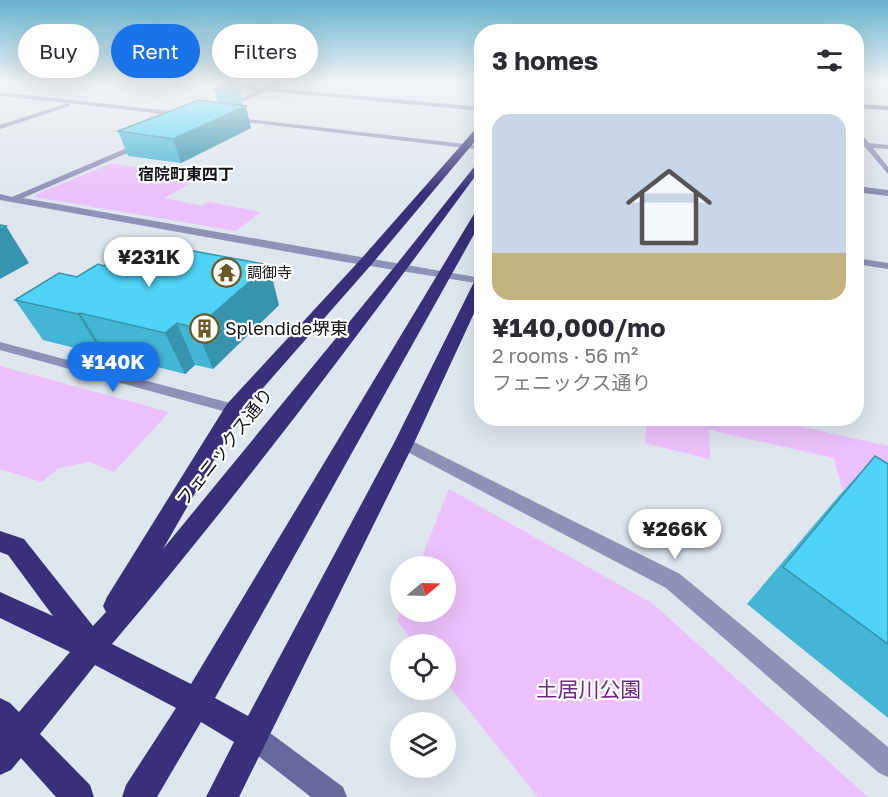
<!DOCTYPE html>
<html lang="en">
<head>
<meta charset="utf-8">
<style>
	body { margin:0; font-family:"Golos Text","Noto Sans JP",sans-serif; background:#f2f2f3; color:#2b2b33; height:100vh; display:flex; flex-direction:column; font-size:22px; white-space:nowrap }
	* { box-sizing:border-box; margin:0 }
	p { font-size:20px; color:#7c7c81 }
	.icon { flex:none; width:33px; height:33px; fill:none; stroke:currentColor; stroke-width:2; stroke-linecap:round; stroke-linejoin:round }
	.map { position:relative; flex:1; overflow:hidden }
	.panel { position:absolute; left:474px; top:24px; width:390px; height:402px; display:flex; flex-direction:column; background:#fff; border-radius:24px; box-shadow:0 6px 24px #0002 }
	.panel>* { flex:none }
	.top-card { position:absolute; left:18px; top:24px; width:366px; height:54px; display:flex; gap:12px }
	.needle { width:39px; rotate:71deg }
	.controls { position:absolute; left:390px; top:556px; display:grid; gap:12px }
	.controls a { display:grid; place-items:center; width:66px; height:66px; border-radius:50%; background:#fff; box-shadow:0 6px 24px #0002; font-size:30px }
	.price { position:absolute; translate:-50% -51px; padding:0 14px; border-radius:21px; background:#fff; color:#222; font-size:20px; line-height:39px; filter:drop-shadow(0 2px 3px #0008) }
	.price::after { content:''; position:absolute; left:50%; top:36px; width:18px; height:14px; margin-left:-9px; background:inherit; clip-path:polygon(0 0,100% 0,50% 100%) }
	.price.on { background:#1a73e8; color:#fff }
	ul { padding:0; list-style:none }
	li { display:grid; align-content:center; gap:12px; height:318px; padding:0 18px }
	li span { display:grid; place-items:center; height:186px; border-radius:18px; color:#555 }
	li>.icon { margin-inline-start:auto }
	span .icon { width:108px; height:108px; fill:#fffc; stroke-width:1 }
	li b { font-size:26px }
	h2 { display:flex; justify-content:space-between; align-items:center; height:72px; padding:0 18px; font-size:26px }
	.tag { padding:0 21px; border-radius:27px; background:#fff; box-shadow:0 6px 24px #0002; font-size:21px; line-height:54px }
	.tag.on { background:#1a73e8; color:#fff }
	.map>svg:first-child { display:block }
	.green { fill:#ecc1fd }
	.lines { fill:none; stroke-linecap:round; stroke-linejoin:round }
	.street { fill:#9091b7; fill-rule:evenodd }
	.secondary { fill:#69689e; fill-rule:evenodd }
	.highway { fill:#392f7b; fill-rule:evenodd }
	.wall { fill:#44b6d5 }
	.shaded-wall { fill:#3794ae }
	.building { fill:#4fd4f8; stroke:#3794ae; stroke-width:1.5 }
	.labels { text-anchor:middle; stroke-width:4.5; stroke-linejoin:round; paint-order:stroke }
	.far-poi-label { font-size:15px; fill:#111316; stroke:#fff; text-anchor:start }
	.far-neighbourhood-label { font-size:16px; font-weight:bold; fill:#111316; stroke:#fff }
	.poi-label { font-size:18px; fill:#111316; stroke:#fff; text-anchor:start }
	.street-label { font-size:18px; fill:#111316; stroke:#fff }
	.near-park-label { font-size:21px; fill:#6c2883; stroke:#fff }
</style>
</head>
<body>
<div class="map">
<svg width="888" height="797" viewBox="0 0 888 797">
	<rect width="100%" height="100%" fill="#dfe6ee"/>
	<g class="green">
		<polygon points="112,163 168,172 162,176 195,181 164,198 202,206 208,202 261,212 236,231 35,197 37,194"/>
		<polygon points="0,366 169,412 114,472 90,462 59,468 42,482 0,469"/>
		<polygon points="763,418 888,446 888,517 842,489 834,458 709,430 710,459 645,443 647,419"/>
		<polygon points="449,489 652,603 868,797 538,797 446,682 446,645 416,645 397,621 400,611 446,612 446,567 418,567"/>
	</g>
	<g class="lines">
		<g class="street">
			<polygon points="8,81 17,81 0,87 0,83"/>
			<polygon points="180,81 266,87 279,81 286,81 273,88 482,107 482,111 267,91 223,110 221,107 259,90"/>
			<polygon points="0,92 188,113 191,115 188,117 69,103 70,106 0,129 0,125 68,103 0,96"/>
			<polygon points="230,117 482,146 482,150 228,120"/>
			<polygon points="856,128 869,143 888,145 888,149 873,148 888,167 888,174 865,147 857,144 861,142 856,135"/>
			<polygon points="143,141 146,145 23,198 481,278 482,284 339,261 0,200 0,194 12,197"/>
			<polygon points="856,186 888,190 888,196 856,192"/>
			<polygon points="856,258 888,263 888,269 856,264"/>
			<polygon points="0,342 234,404 239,405 242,409 239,413 234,414 0,350"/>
			<polygon points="404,437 680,574 888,747 888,777 879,773 666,588 398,447 396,443 398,439"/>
		</g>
		<g class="secondary">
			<polygon points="856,104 888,106 888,110 856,108"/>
			<polygon points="253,723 262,727 343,787 347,797 311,797 244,745 240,736 244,727"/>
		</g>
		<path class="highway" d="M479 125H482V133L371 265 241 413 163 549 396 265 482 157V167C363 329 242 491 112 644L191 684 477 209 482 206V220L215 698 248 716 394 443 475 280 482 276V296L414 443 239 797H206L234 742 201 722 157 797H122L126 785 176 708 95 665 40 734 90 785 94 797H56L21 758 11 770 0 775V698L10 703 19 712 70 652 0 618V592L53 616 8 555 0 552V531L24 539 93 626 106 612 103 606 107 597 227 404 361 259Z"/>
	</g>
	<g class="wall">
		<polygon points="214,89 240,92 243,106 251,128 181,163 128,156 118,131 218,102"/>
		<polygon points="104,266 279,305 213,369 195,365 185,374 105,354 103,355 43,340 15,300 77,277"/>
		<polygon points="875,456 888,464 888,718 747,604 837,498"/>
	</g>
	<g class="shaded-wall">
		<polygon points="246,106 251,128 181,163 173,139"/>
		<polygon points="6,226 29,263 0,279 0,229"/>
		<polygon points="269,265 279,305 213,369 196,328"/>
		<polygon points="80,313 105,354 103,355 78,314"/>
		<polygon points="177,323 195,365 185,374 165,333"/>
	</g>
	<g class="building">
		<polygon points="235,81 240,92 214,89"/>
		<polygon points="199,100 246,106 173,139 118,131"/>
		<polygon points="0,225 6,226 0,229"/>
		<polygon points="135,246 183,254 188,250 269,265 196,328 177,323 165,333 80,313 78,314 15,300 59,273 77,277 98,264 104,266"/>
		<polygon points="875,456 888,464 888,644 783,567"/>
	</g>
	<linearGradient id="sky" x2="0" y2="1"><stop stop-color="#65b2cd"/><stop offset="0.42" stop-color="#f1f4f7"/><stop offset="1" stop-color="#f1f4f7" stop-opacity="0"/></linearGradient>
	<rect width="888" height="193" fill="url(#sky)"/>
	<defs>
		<symbol id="temple-ring" viewBox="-11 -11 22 22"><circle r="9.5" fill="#fff" stroke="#6b5927" stroke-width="1.5"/><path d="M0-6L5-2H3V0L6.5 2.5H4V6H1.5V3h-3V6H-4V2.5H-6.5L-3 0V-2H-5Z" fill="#6b5927"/></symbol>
		<symbol id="building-ring" viewBox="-11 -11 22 22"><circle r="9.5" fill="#fff" stroke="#6b5927" stroke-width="1.5"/><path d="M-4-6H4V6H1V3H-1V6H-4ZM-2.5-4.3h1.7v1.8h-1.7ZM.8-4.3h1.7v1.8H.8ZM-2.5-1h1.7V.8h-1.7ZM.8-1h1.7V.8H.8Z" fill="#6b5927"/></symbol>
	</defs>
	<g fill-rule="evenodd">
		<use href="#temple-ring" x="210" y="256" width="33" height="33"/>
		<use href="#building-ring" x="188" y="312" width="33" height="33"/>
	</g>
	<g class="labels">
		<g class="far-poi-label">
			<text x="247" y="278">調御寺</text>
		</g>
		<g class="far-neighbourhood-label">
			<text x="186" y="180">宿院町東四丁</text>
		</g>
		<g class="poi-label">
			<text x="225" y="335">Splendide堺東</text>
		</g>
		<g class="street-label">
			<text transform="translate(225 447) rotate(-52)" y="6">フェニックス通り</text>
		</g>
		<g class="near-park-label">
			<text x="589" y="697">土居川公園</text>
		</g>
	</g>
</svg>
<div class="controls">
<a><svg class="needle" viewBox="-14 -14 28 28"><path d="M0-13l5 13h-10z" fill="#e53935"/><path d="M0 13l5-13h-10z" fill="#7c7c81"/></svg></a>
<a><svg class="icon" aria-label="locate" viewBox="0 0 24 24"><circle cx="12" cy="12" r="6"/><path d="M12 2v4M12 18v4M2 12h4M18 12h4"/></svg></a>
<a><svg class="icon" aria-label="layers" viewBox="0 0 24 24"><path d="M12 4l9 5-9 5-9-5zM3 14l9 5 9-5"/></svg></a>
</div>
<b class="price" style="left:149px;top:288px">¥231K</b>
<b class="price on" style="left:113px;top:393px">¥140K</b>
<b class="price" style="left:675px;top:560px">¥266K</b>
<div class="top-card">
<a class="tag">Buy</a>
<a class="tag on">Rent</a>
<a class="tag">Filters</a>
</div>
<section class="panel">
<h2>3 homes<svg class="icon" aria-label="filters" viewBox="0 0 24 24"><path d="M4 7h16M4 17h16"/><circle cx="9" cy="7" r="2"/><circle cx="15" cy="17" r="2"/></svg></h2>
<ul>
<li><span style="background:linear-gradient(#c9d6e8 75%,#c2b280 0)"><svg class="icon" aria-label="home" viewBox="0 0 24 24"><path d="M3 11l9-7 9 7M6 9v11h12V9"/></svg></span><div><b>¥140,000/mo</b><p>2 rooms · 56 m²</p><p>フェニックス通り</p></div></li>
</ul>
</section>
</div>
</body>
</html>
